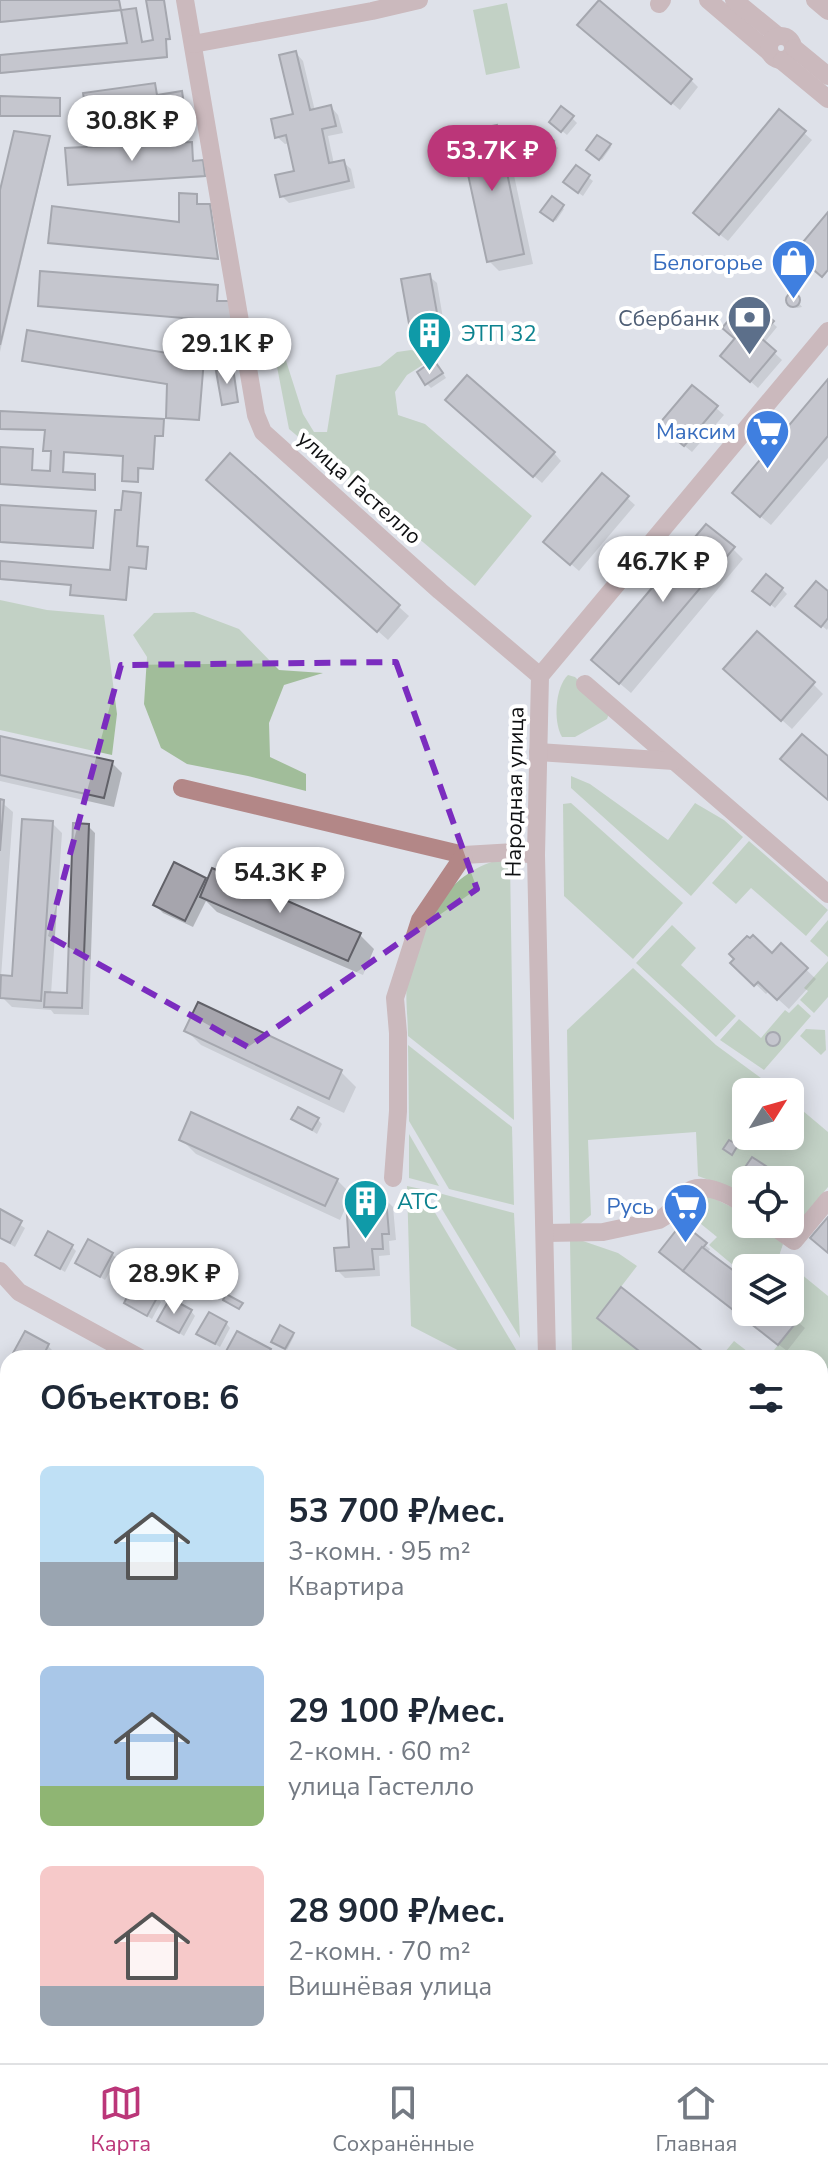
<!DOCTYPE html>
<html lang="ru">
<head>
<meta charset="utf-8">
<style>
	body { margin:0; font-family:"Nunito Sans",sans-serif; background:#f2f2f3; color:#1f2937; height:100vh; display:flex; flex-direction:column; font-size:30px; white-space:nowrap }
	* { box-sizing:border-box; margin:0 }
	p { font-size:26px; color:#747a83 }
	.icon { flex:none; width:44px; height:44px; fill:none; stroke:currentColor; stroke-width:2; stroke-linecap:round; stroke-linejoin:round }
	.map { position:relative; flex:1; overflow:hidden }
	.drawer { position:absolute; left:0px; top:1350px; width:828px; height:714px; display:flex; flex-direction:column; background:#fff; border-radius:24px 24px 0 0; box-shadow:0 4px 20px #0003 }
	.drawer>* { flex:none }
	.needle { width:52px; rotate:53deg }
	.fabs { position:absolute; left:732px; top:1078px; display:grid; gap:16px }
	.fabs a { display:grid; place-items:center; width:72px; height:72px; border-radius:12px; background:#fff; box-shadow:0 4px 20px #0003; font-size:40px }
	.price { position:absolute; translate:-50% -68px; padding:0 18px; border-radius:28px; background:#fff; color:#222; font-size:26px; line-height:52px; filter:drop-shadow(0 2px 4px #0008) }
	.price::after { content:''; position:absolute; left:50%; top:48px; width:24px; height:18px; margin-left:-12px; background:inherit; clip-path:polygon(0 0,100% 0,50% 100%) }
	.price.current { background:#bb3679; color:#fff }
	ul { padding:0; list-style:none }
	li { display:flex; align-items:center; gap:24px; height:200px; padding:0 40px }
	li span { display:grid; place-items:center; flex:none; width:224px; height:160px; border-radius:12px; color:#555 }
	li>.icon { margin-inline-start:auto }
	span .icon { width:96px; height:96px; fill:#fffc; stroke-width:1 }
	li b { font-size:34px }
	h2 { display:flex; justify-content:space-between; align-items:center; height:96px; padding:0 40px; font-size:34px }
	.tabs { display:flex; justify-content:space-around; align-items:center; height:112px; border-top:2px solid #e0e1e3; background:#fff; font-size:22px; color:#747a83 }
	.tabs a { display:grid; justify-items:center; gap:4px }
	.tabs .current { color:#bb3679 }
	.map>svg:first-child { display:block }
	.green { fill:#a1bd9a }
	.shadow { fill:#0003 }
	.building { fill:#a6a5ad; stroke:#616168; stroke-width:2 }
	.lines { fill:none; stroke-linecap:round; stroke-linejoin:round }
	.minor { stroke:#b38787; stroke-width:18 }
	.major { stroke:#853a3e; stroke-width:20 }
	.marked { fill:none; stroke:#7b2cbf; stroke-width:6; stroke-dasharray:16 10; stroke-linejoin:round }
	.labels { text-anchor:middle; stroke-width:8; stroke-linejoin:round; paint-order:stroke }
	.shop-label { font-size:22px; fill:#366cbe; stroke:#fff; text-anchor:end }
	.service-label { font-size:22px; fill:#4e5e75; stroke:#fff; text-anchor:end }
	.culture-label { font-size:22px; fill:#0d838f; stroke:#fff; text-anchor:start }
	.street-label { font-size:22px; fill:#0f1012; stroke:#fff }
</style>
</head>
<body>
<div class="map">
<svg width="828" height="2063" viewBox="0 0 828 2063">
	<rect width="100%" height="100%" fill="#dee1e9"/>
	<g class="green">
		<polygon points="507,3 520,68 486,75 473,10"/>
		<polygon points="281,345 303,414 314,432 327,432 336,375 380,366 397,352 411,350 429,354 432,359 407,375 395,392 398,415 425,424 532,516 475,586 289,429 273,346"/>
		<polygon points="0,600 47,610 104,615 117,714 112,755 0,730"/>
		<polygon points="194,612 239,629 279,670 323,673 284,685 269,723 270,757 306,774 306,791 248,776 187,764 161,748 144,704 147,657 133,635 154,613"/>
		<path d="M568 675 575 677 610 711 607 719 575 737H562C553 722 555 687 568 675Z"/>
		<polygon points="571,776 590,784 668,840 695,803 724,820 743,837 691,896 571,788"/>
		<polygon points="571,803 683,903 633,959 564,896 563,804"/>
		<polygon points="749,841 828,910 806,936 751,888 736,904 712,883"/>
		<path d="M499 860H510L514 1120 408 1036C408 1018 405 998 407 981 415 930 447 872 499 860Z"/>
		<polygon points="828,920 828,957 810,941"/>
		<polygon points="672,925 696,948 681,965 736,1016 716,1037 636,963"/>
		<polygon points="828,961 828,997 814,1013 800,1000 808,991 804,988"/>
		<polygon points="633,968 716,1045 780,1092 746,1092 746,1136 790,1136 790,1100 828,1132 828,1187 796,1226 788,1229 782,1224 790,1224 790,1180 746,1180 746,1183 741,1179 733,1189 698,1176 696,1132 588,1140 591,1215 580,1224 570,1224 567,1030"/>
		<polygon points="798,1004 811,1016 764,1070 720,1040 739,1019 761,1038 785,1010 789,1013"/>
		<polygon points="806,1029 825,1030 826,1050 821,1055 800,1036"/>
		<polygon points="408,1045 512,1127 514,1205 449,1189 409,1121"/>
		<polygon points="409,1134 439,1186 409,1178"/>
		<polygon points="407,1186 421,1189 521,1358 473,1358 411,1326"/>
		<polygon points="431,1191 514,1213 520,1338"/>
		<path d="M698 1195 711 1197 746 1214V1224C764 1224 771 1232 783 1244L779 1256 828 1296V1368L820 1371V1358H774L770 1355 799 1319 790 1312V1268H746V1276L709 1245 717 1237 690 1215V1199Z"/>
		<polygon points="580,1240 618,1253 637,1266 597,1318 648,1358 572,1358 570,1241"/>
		<polygon points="734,1341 756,1358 720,1358"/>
		<polygon points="820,1428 828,1428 828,1479 820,1470"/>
		<polygon points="820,1513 828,1518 828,1693 820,1689"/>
		<polygon points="820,1808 828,1813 828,1903 820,1901"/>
		<polygon points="678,2056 761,2056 757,2063 673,2063"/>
	</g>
	<g class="shadow">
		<polygon points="0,0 120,0 121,11 0,23"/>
		<polygon points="148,0 164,0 171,40 166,41 168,58 0,74 0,57 130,45 136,10 143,43 156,42"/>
		<polygon points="587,32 691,80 698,87 680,110"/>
		<polygon points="296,53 303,61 315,111 331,107 338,115 343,133 328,136 334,164 343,162 351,169 355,188 289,203 282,196 297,173 290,143 285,144 277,137 295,116"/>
		<polygon points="155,85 158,97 183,95 188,126 167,129 162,116 92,124 90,123"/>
		<polygon points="0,98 59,100 61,117 0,117"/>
		<polygon points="572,118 577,123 567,135 556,126"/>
		<polygon points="496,127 506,138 533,264 499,271 489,261"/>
		<polygon points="804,133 812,140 728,241 703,221"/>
		<polygon points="542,134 558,148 548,160 536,151"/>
		<polygon points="598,137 611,147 602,160 589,150"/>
		<polygon points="49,138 50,139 0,352 0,199"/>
		<polygon points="191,144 194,163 204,164 206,177 70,184"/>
		<polygon points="576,168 593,181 583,196 570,187"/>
		<polygon points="197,195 198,206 211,208 219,260 50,242 181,225"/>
		<polygon points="552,199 564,209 556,221 543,211"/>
		<polygon points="429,276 437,283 448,348 422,353 415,345"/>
		<polygon points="217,287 218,303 232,323 40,305"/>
		<polygon points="790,296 795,298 802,307 797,308 788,299"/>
		<polygon points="748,301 777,327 764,343 782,360 758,388 730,363"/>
		<polygon points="24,361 203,361 200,421 169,417 169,385"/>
		<polygon points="439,367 446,378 431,388 427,384"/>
		<polygon points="828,382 828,458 771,525 744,503"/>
		<polygon points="455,407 554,453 561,461 542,483"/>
		<polygon points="716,408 724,415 692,452 668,432"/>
		<polygon points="0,414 163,421 164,437 156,437 154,470 140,469 139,483 124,480 125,457 65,453 64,474 95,476 96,491 0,485 0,449 32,451 33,472 51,473 53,452 46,450 46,431 0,430"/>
		<polygon points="230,456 409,616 388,640 219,490"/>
		<polygon points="603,476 635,505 579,571 554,549"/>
		<polygon points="140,495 138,548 146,548 144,569 130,568 127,601 74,596 73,586 0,580 0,563 112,572 123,512"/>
		<polygon points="0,507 95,513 94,549 0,543"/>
		<polygon points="676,549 683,555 733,549 743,559 631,693 604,670 674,565 667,560"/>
		<polygon points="782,589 787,594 775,608 760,596"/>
		<polygon points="828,593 828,628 827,630 803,610"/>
		<polygon points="736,679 813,684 823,694 792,729"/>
		<polygon points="0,738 112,763 122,773 114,807 0,781"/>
		<polygon points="0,801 13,812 1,977 13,978 52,823 62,833 51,994 69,995 88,826 95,833 89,1015 54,1014 51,1010 12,1007 2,997 0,993"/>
		<polygon points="205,879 359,934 374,949 363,975 217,912 206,901 193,927 163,913 155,905"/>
		<polygon points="781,946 816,979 789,1009 769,991 766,994 733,963 772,956"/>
		<polygon points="186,1030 341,1072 356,1087 344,1113 201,1045"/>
		<circle cx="775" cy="1040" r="5.5"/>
		<polygon points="294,1119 318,1120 322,1124 317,1134"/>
		<polygon points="181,1139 337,1180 352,1195 348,1202 386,1200 393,1207 396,1240 389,1241 390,1255 379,1256 380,1276 345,1278 337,1270 352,1249 348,1202 340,1220 196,1154"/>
		<polygon points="753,1159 773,1174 769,1180 746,1180"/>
		<polygon points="0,1212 25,1228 15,1247 0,1238"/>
		<polygon points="682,1226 710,1249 707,1254 746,1283 746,1312 786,1312 805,1328 787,1351 693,1278"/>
		<polygon points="72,1247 76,1251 65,1272 37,1255"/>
		<polygon points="112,1254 117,1259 105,1280 77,1262"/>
		<polygon points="141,1266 143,1268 135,1281 125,1275"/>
		<polygon points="157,1297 161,1302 152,1319 126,1303"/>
		<polygon points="191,1311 195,1316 184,1336 160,1321"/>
		<polygon points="226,1323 230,1328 220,1347 204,1338"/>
		<polygon points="293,1335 294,1336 287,1350 275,1343"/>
		<polygon points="48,1346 53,1351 49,1358 21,1358 16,1353"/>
		<polygon points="270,1351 274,1356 273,1358 232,1358 228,1353"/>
		<polygon points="0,1735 5,1740 0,1750"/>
	</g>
	<g class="building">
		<polygon points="0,0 119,0 121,10 0,22"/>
		<polygon points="146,0 164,0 170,39 166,39 167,57 0,73 0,55 127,43 121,10 136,8 142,42 153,40"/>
		<polygon points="599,0 692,79 671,104 577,25"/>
		<polygon points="296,51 310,110 331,105 336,126 322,129 329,163 344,160 349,181 280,197 275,175 294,171 286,135 275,138 271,119 293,114 279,55"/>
		<polygon points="155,83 157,95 182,91 187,125 164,128 160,115 88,124 83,93"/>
		<polygon points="0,96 60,98 60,116 0,116"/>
		<polygon points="561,106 574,116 561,132 549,122"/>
		<polygon points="779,109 806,131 719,235 693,213"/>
		<polygon points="497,125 524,254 487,262 459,133"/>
		<polygon points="14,131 50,136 0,345 0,190"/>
		<polygon points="542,131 554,141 542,157 529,147"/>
		<polygon points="597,135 611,144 599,160 586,150"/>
		<polygon points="192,142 193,161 203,160 205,176 68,185 65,148"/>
		<polygon points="576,165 590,175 578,193 563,182"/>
		<polygon points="179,193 197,194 197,204 210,204 218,259 48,243 52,206 179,222"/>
		<polygon points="552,196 564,205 553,221 540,212"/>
		<polygon points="828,212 828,270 822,277 794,253"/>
		<polygon points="40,271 218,285 217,301 231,301 232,322 38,306"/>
		<polygon points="430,274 442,341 413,346 401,279"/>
		<circle cx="793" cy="300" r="7"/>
		<polygon points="747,299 774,321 760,337 734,314"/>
		<polygon points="734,314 746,325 735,339 722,328"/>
		<polygon points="746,325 776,351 750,382 720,356"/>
		<polygon points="27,330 204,359 199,420 166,418 167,384 22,361"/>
		<polygon points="434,360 443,373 425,385 417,372"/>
		<polygon points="233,368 238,402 222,405 216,371"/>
		<polygon points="467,375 555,452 533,477 445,400"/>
		<polygon points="828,379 828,436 760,517 732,493"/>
		<polygon points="692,385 718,406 684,446 658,425"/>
		<polygon points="0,411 164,419 163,436 155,436 153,469 138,468 138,482 122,481 123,456 64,452 63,472 95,474 95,490 0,484 0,447 33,449 32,470 50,471 51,451 43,451 45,430 0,429"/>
		<polygon points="230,453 400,605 377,632 206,480"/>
		<polygon points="602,473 629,496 570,565 543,542"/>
		<polygon points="123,491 141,493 137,546 148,547 146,569 129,567 126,600 70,595 71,585 0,579 0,561 110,570 115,510 121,510"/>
		<polygon points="0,505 96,511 93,548 0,542"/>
		<polygon points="706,524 735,547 619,684 591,660"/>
		<polygon points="676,547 680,550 669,564 665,560"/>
		<polygon points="766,574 783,588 770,605 752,591"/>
		<polygon points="816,581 828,591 828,618 821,627 795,606"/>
		<polygon points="757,631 815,682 781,721 723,669"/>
		<polygon points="802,734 828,756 828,800 780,759"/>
		<polygon points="0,736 113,761 104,798 0,775"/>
		<polygon points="0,799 4,800 0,851"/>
		<polygon points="22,819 53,821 41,1001 0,998 1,975 12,976"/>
		<polygon points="73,823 89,824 82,1008 44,1007 45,992 67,993"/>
		<polygon points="174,862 206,878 185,921 153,905"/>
		<polygon points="212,868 361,933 348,961 200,897"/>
		<polygon points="753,935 772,953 781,943 808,968 777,1000 758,982 754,986 730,963 734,959 729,954 747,936 750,938"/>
		<polygon points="198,1002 342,1070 329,1099 184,1031"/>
		<circle cx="773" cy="1039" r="7"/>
		<polygon points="298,1107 319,1118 312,1130 291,1119"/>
		<polygon points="191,1112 338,1179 325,1206 179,1140"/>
		<polygon points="729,1140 738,1145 732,1155 723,1149"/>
		<polygon points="752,1157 769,1168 762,1180 746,1181 739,1176"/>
		<polygon points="386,1198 389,1234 382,1234 383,1249 372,1249 374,1269 336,1271 334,1248 349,1247 346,1200"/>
		<polygon points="0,1209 22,1221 10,1243 0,1238"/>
		<polygon points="828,1217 828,1253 810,1238"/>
		<polygon points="682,1223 707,1243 683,1271 659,1252"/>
		<polygon points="48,1231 73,1245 60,1269 35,1255"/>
		<polygon points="88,1239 113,1253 100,1277 75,1263"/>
		<polygon points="702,1247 746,1280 746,1312 789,1312 799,1319 778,1345 683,1271"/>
		<polygon points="129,1258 142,1264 133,1281 120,1274"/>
		<polygon points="148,1259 170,1272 165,1282 142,1269"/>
		<polygon points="185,1277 200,1285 196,1291 182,1283"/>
		<polygon points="134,1283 158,1296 147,1316 124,1303"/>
		<polygon points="621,1287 711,1358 648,1358 597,1318"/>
		<polygon points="226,1294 243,1303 239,1309 223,1300"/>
		<polygon points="170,1298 192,1310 179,1333 157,1321"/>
		<polygon points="209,1312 227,1322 215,1344 196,1334"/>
		<polygon points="280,1325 294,1333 285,1349 271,1342"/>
		<polygon points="25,1331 49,1344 42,1358 22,1358 13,1353"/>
		<polygon points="237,1331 271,1349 266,1358 234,1358 225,1353"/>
		<polygon points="0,1412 8,1416 6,1441 0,1438"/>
		<polygon points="5,1762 8,1764 8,1778 0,1774"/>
	</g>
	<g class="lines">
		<g class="minor">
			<polyline points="185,0 256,415 263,432 440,591 540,676"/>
			<polyline points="708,0 769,52"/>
			<polyline points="734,0 778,36"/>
			<polyline points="815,0 828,11"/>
			<polyline points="659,4 662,0"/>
			<circle cx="781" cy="48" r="12"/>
			<polyline points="193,44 372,11 419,0"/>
			<polyline points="794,48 828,76"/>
			<polyline points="782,61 828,99"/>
			<polyline points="585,684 828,894"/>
			<polyline points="538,752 674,761"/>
			<polyline points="182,788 464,855 514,852 536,855"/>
			<polyline points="393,1178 398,1111 398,1033 395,998 420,920 464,855"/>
			<polyline points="770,1224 794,1241 828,1200"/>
			<path d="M545 1233 603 1232 659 1220C671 1214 677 1202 686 1193 701 1179 732 1196 746 1206"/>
			<polyline points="0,1271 19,1292 140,1358"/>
			<polyline points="547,1358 536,855 540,676 828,331"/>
			<polyline points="0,1483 8,1487"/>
			<polyline points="820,1483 828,1488"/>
			<polyline points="0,1821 8,1825"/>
			<polyline points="659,2063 661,2056"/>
		</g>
		<g class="major">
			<polyline points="820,1920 828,1918"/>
			<polyline points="820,1943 828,1941"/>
			<polyline points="820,1972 828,1970"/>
			<polyline points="820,1999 828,1997"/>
			<polyline points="164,2063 191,2056"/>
			<polyline points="280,2063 312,2056"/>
			<polyline points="416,2063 447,2056"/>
			<polyline points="560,2063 565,2056"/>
			<polyline points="599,2063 633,2056"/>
		</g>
	</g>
	<path d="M0 0H828V2063H0ZM396 662 477 889 248 1047 48 936 121 665Z" fill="#dee1e9" fill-opacity=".55" fill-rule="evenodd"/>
	<path class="marked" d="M396 662 477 889 248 1047 48 936 121 665Z"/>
	<defs>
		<symbol id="shop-pin" viewBox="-11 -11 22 30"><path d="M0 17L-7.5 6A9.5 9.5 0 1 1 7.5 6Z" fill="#3f7fe0" stroke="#fff"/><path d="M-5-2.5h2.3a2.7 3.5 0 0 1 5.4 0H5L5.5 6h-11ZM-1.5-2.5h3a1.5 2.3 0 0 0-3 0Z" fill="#fff"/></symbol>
		<symbol id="bank-pin" viewBox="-11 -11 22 30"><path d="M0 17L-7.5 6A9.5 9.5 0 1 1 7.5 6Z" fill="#5c6f8a" stroke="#fff"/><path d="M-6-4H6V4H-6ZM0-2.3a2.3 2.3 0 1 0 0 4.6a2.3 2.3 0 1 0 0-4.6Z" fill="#fff"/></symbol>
		<symbol id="building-pin" viewBox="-11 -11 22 30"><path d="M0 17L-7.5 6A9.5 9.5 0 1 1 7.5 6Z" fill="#0f9aa8" stroke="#fff"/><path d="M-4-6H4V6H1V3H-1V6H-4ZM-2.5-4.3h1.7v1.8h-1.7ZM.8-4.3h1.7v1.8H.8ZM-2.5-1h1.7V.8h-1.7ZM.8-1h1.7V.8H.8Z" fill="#fff"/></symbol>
		<symbol id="supermarket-pin" viewBox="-11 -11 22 30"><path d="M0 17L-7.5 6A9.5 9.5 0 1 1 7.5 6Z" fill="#3f7fe0" stroke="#fff"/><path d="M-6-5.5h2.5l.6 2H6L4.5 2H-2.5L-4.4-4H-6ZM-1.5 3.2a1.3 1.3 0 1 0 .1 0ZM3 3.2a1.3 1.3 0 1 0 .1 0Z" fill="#fff"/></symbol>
	</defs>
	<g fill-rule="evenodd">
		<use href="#shop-pin" x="768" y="236" width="51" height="69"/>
		<use href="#bank-pin" x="724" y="292" width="51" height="69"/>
		<use href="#building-pin" x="404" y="308" width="51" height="69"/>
		<use href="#supermarket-pin" x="742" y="406" width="51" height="69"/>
		<use href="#building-pin" x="340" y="1176" width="51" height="69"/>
		<use href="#supermarket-pin" x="660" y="1180" width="51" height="69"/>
	</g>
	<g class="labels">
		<g class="shop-label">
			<text x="763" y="270">Белогорье</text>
			<text x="736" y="439">Максим</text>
			<text x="654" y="1214">Русь</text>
		</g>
		<g class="service-label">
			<text x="719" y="326">Сбербанк</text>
		</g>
		<g class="culture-label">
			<text x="461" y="341">ЭТП 32</text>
			<text x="397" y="1209">АТС</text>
		</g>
		<g class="street-label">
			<text transform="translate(360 487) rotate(42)" y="8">улица Гастелло</text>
			<text transform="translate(514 792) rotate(-89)" y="8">Народная улица</text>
		</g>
	</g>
</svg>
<div class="fabs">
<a><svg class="needle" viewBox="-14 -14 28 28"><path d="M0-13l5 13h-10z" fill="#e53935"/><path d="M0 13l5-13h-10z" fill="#747a83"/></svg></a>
<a><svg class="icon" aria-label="locate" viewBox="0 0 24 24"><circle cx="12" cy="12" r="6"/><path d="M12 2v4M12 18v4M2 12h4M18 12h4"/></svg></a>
<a><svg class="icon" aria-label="layers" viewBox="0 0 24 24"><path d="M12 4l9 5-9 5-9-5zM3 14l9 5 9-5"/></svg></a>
</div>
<b class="price" style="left:132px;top:163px">30.8K ₽</b>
<b class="price current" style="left:492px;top:193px">53.7K ₽</b>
<b class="price" style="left:227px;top:386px">29.1K ₽</b>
<b class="price" style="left:663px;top:604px">46.7K ₽</b>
<b class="price" style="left:280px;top:915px">54.3K ₽</b>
<b class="price" style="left:174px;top:1316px">28.9K ₽</b>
<section class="drawer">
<h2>Объектов: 6<svg class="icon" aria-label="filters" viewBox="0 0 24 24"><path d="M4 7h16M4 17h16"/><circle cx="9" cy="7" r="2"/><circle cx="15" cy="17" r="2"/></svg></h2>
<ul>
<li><span style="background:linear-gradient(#bfe0f5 60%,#9aa5b1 0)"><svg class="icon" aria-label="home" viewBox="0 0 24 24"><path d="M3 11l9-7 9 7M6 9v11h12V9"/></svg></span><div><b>53 700 ₽/мес.</b><p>3-комн. · 95 m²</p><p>Квартира</p></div></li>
<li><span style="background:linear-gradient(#a9c7e8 75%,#8fb573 0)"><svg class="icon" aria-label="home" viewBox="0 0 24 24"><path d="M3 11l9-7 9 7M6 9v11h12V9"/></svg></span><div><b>29 100 ₽/мес.</b><p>2-комн. · 60 m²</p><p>улица Гастелло</p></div></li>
<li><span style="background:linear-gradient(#f6c9c9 75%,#9aa5b1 0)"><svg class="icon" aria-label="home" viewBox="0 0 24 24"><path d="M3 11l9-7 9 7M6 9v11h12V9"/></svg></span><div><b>28 900 ₽/мес.</b><p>2-комн. · 70 m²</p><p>Вишнёвая улица</p></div></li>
</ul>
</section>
</div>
<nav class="tabs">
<a class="current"><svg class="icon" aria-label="map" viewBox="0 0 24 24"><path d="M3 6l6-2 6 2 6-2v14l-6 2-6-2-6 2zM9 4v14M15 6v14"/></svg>Карта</a>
<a><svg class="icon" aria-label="saved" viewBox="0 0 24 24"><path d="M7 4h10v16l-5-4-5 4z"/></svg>Сохранённые</a>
<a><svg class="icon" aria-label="home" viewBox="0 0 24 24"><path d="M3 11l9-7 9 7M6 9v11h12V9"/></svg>Главная</a>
</nav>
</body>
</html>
